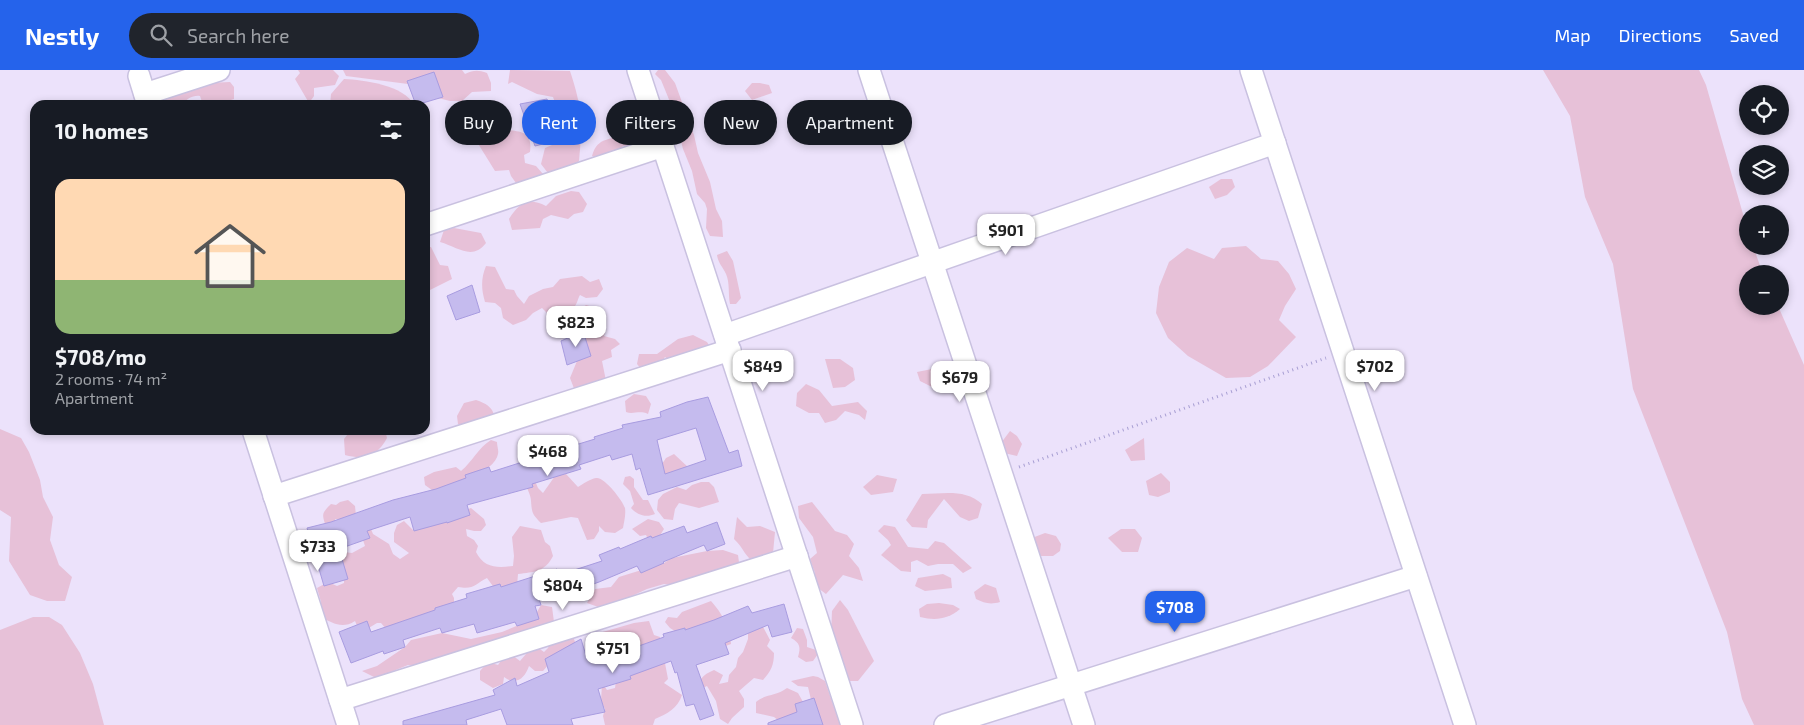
<!DOCTYPE html>
<html lang="en">
<head>
<meta charset="utf-8">
<style>
	body { margin:0; font-family:"Exo 2",sans-serif; background:#20242c; color:#f1f3f6; height:100vh; display:flex; flex-direction:column; font-size:19px; white-space:nowrap }
	* { box-sizing:border-box; margin:0 }
	p { font-size:16px; color:#9ea1a6 }
	.icon { flex:none; width:28px; height:28px; fill:none; stroke:currentColor; stroke-width:2; stroke-linecap:round; stroke-linejoin:round }
	.map { position:relative; flex:1; overflow:hidden }
	.panel { position:absolute; left:30px; top:30px; width:400px; height:335px; display:flex; flex-direction:column; background:#171b24; border-radius:15px; box-shadow:0 2px 8px #0003 }
	.panel>* { flex:none }
	.banner { position:absolute; left:445px; top:30px; width:475px; height:45px; display:flex; gap:10px }
	.controls { position:absolute; left:1739px; top:15px; display:grid; gap:10px }
	.controls a { display:grid; place-items:center; width:50px; height:50px; border-radius:50%; background:#171b24; box-shadow:0 2px 8px #0003; font-size:25px }
	.price { position:absolute; translate:-50% -42px; padding:0 11px; border-radius:10px; background:#fff; color:#222; font-size:16px; line-height:32px; filter:drop-shadow(0 1px 2px #0008) }
	.price::after { content:''; position:absolute; left:50%; top:30px; width:15px; height:11px; margin-left:-8px; background:inherit; clip-path:polygon(0 0,100% 0,50% 100%) }
	.price.current { background:#2563eb; color:#fff }
	ul { padding:0; list-style:none }
	li { display:grid; align-content:center; gap:10px; height:265px; padding:0 25px }
	li span { display:grid; place-items:center; height:155px; border-radius:15px; color:#555 }
	li>.icon { margin-inline-start:auto }
	span .icon { width:90px; height:90px; fill:#fffc; stroke-width:1 }
	li b { font-size:21px }
	h2 { display:flex; justify-content:space-between; align-items:center; height:60px; padding:0 25px; font-size:21px }
	.pill { padding:0 18px; border-radius:22px; background:#171b24; box-shadow:0 2px 8px #0003; font-size:18px; line-height:45px }
	.pill.current { background:#2563eb; color:#fff }
	header { display:flex; align-items:center; gap:30px; box-sizing:border-box; height:70px; padding:0 25px; background:#2563eb; color:#fff }
	header strong { font-size:24px }
	nav { display:flex; gap:28px; margin-inline-start:auto; font-size:18px }
	.search { width:350px; height:45px; background:#20242c; display:flex; align-items:center; gap:12px; box-sizing:border-box; padding:0 18px; border-radius:28px; color:#9ea1a6; font-size:19px }
	.map>svg:first-child { display:block }
	.green { fill:#e7c1d8 }
	.building { fill:#c5bbee; stroke:#a89ce0; fill-rule:evenodd }
	.lines { fill:none; stroke-linecap:round; stroke-linejoin:round }
	.minor-casing { stroke:#c9c1e0; stroke-width:24 }
	.path { stroke:#a89fd3; stroke-width:3; stroke-dasharray:1 4; stroke-linecap:butt }
	.minor { stroke:#fff; stroke-width:21 }
</style>
</head>
<body>
<header>
<strong>Nestly</strong>
<div class="search"><svg class="icon" aria-label="search" viewBox="0 0 24 24"><circle cx="10" cy="10" r="6"/><path d="M15 15l6 6"/></svg>Search here</div>
<nav><a>Map</a><a>Directions</a><a>Saved</a></nav>
</header>
<div class="map">
<svg width="1804" height="655" viewBox="0 0 1804 655">
	<rect width="100%" height="100%" fill="#ece2fb"/>
	<g class="green">
		<polygon points="298,0 333,0 339,6 335,15 314,18 314,26 309,33 295,9 300,3"/>
		<path d="M343 0H462L465 4C474 0 478 0 487 3L491 13V21L472 22 462 31H450L434 27 408 14 346 6Z"/>
		<path d="M510 0 570 1C582 37 583 54 579 91L566 102 551 107 541 94 545 78 559 72 564 57 553 27 537 24 512 12 508 14Z"/>
		<polygon points="658,0 665,0 675,13 694,65 698,83 710,112 716,139 722,151 723,167 710,166 706,158 707,139 705,133 697,124 692,101 683,79 678,60 677,49 661,10 655,4"/>
		<polygon points="1543,0 1699,0 1706,15 1747,158 1748,176 1753,176 1763,204 1748,204 1748,236 1778,236 1804,295 1804,655 1754,655 1742,629 1727,562 1633,319 1613,194 1585,127 1570,46"/>
		<path d="M344 9C364 10 404 15 414 35H330L331 24Z"/>
		<path d="M230 12 234 17V29L228 31 225 35 212 34 203 35 200 26C193 25 186 29 182 35H150L154 28 209 13Z"/>
		<polygon points="752,13 760,13 769,15 772,23 752,30 745,21"/>
		<path d="M502 59C519 62 533 59 530 82L524 85 525 93 536 96 543 104 542 109 516 113 511 106 509 100 495 101 477 72 487 63Z"/>
		<path d="M626 62H632L637 66 635 72 632 76H623L618 82 599 89 592 86C598 65 611 72 626 62Z"/>
		<polygon points="1221,109 1232,109 1235,117 1227,125 1215,129 1209,117"/>
		<path d="M571 121 579 122 587 134 583 142 574 144 568 149 551 145 543 149 540 158 512 160 509 149C519 133 528 127 546 136L556 126Z"/>
		<path d="M454 158 481 163 486 173C472 191 458 177 440 172L444 160Z"/>
		<polygon points="1246,176 1261,189 1278,191 1289,204 1296,219 1285,236 1279,250 1296,267 1268,296 1250,307 1226,308 1188,286 1168,268 1156,243 1159,217 1169,192 1187,178 1214,189 1222,178"/>
		<polygon points="425,177 431,177 440,195 448,196 452,209 430,220 425,219"/>
		<path d="M727 181 733 191 741 228 736 234H730C728 224 730 213 726 204 723 197 718 193 717 185Z"/>
		<path d="M486 196 495 197 506 219 514 220 517 226 524 234 529 226 543 219 553 217 560 209 582 206 590 212 599 209 603 219 597 227 586 228 580 225C578 228 577 234 575 236 569 244 556 242 548 244L542 238 533 243 526 250 513 255 503 248 501 238 495 233 485 232C481 219 481 208 486 196Z"/>
		<path d="M586 235C600 238 609 252 604 266L615 269 620 274 611 280 612 287 602 291 606 311 575 321 570 308 577 291 584 287 579 265 582 238Z"/>
		<polygon points="693,265 707,272 712,280 671,292 665,287 658,298 642,300 637,294 639,284 657,284 678,269"/>
		<polygon points="825,289 840,289 853,298 855,310 845,317 833,318"/>
		<polygon points="932,299 947,303 945,317 932,317 920,311 917,302"/>
		<polygon points="806,314 819,320 832,336 858,332 867,341 865,350 859,345 845,341 836,350 825,353 819,343 809,343 796,336 797,323"/>
		<path d="M634 324 646 326 651 334 648 344C639 340 633 345 626 342L625 331Z"/>
		<path d="M476 330C497 337 494 345 497 364L482 369 458 354 457 346 464 333Z"/>
		<polygon points="0,359 21,368 29,382 40,410 43,427 53,447 50,470 59,495 72,507 65,531 47,531 30,525 9,491 11,447 0,440"/>
		<path d="M351 360H385L387 368C377 387 364 390 345 385L344 369Z"/>
		<polygon points="1010,361 1017,366 1022,374 1017,386 1004,383 1001,373"/>
		<polygon points="1144,368 1145,390 1131,391 1125,380"/>
		<path d="M491 370 497 372C497 376 499 381 498 384 495 402 452 416 436 423L425 415 424 407 434 402 456 397 461 401C473 391 478 378 491 370Z"/>
		<polygon points="674,384 689,398 669,413 660,397 666,388"/>
		<polygon points="1161,403 1170,412 1170,422 1158,427 1149,425 1146,411"/>
		<path d="M566 404 578 417C583 414 590 409 596 408 604 406 623 431 625 438 626 445 624 452 623 458L615 463 605 462 599 456V461L594 469 587 470 578 448 571 447 541 453C532 444 532 443 531 431 531 425 526 416 523 410L533 406 538 418 543 423 555 406Z"/>
		<polygon points="877,405 897,409 893,422 871,425 863,417"/>
		<path d="M630 406 634 409V417L643 430H648L655 444C646 448 637 445 631 438L634 434 630 421 623 414 625 407Z"/>
		<polygon points="701,412 709,412 714,417 719,432 699,438 679,433 675,439 673,450 664,449 657,440 658,430 663,424 677,417 686,420 692,415"/>
		<path d="M948 423C961 423 972 425 982 434L978 448 969 451 960 447 944 429 928 450 927 458 912 457 906 450 922 424Z"/>
		<path d="M348 430 355 436 356 446 350 449H335L337 461 326 457C322 444 321 444 331 434L336 435 340 432Z"/>
		<polygon points="812,432 835,461 847,465 854,474 849,486 859,498 863,511 843,505 826,524 814,515 815,503 810,489 817,483 813,467 799,448 798,436"/>
		<path d="M471 438 484 449 486 455 481 461H474L466 459 467 466 474 470 478 476 476 482C484 498 497 498 513 496L514 486 512 467 520 456 541 460 545 472 550 476 553 486C545 502 534 502 518 504L517 516 495 519 487 508C475 514 474 520 458 517L452 524 454 528V538L387 560 381 553H377L367 559 358 558 355 551C341 560 333 552 319 547L318 540 321 532 317 518 328 512 337 516 344 513V506L339 486 344 482 352 483 365 476 361 464 366 447 373 464 389 474 393 484 400 489 409 483 394 472V463L397 455 404 451 414 461 436 450 444 453 456 444Z"/>
		<path d="M737 447 747 457 760 456 775 462 773 483 757 494C745 488 744 478 734 469Z"/>
		<polygon points="648,449 659,452 664,459 659,467 650,473 646,465 640,466 632,459"/>
		<polygon points="884,455 895,457 908,477 928,479 935,471 944,473 972,498 963,503 953,494 938,494 928,496 917,490 911,492 911,502 901,501 881,485 891,475 888,470 878,461"/>
		<polygon points="1121,459 1135,459 1142,468 1138,482 1122,482 1108,468"/>
		<polygon points="1045,463 1056,466 1061,474 1060,481 1053,486 1040,486 1031,477 1032,468"/>
		<polygon points="723,480 738,485 740,500 696,518 664,514 647,519 604,539 587,533 595,519 611,517 619,507 664,493 672,488 707,481"/>
		<polygon points="943,504 951,508 952,518 925,521 915,516 918,508"/>
		<path d="M985 514 996 518 1000 532C990 535 984 533 976 529L974 522Z"/>
		<polygon points="840,530 848,540 874,591 858,611 847,611 831,565 832,541"/>
		<path d="M711 531C722 543 730 558 731 574L723 577 681 565 670 558 665 552 668 547 677 548 682 542Z"/>
		<path d="M939 533 953 535 960 539C948 549 936 551 920 547L919 539 927 534Z"/>
		<polygon points="541,535 552,537 554,552 423,595 408,595 376,608 362,601 377,596 405,577 411,570 442,563 471,569 502,562 533,549"/>
		<polygon points="33,547 49,547 62,555 80,583 93,614 104,655 0,655 0,560"/>
		<path d="M649 551 654 565 660 567 668 609 664 613 682 625C678 638 667 644 655 649L653 655H605L603 646 605 639 601 631 602 613 607 620 615 618 616 611 604 587 595 579 592 565 634 553Z"/>
		<path d="M761 553 770 570 767 576 774 583C774 595 771 601 763 610L754 608 739 621 744 629V637L732 648 728 654 720 649 716 631 707 616 694 622C699 610 702 605 714 600L723 605 719 614 728 612 729 605 736 597 738 588 743 582 748 569V560Z"/>
		<path d="M797 558 803 559 807 570V577L816 580 818 584 813 591 806 592 798 587C801 577 800 573 791 568Z"/>
		<path d="M567 564 574 569 576 575 549 594 543 601H535L529 596C525 608 516 616 504 607L503 614 493 618 480 610V601L488 592 498 595 503 588 512 585 520 591 532 577H537L544 582 548 578 551 570Z"/>
		<polygon points="813,606 818,607 825,611 840,655 817,655 808,617 798,616 791,611"/>
		<path d="M787 618 798 623 807 639 783 654 774 647 756 643V632C765 624 777 626 787 618Z"/>
	</g>
	<g class="building">
		<polygon points="434,2 443,27 416,35 407,11"/>
		<polygon points="547,29 563,69 535,76 520,34"/>
		<polygon points="472,215 480,242 456,250 447,226"/>
		<polygon points="583,261 591,286 567,295 561,271"/>
		<path d="M708 327 729 383 738 380 742 396 648 425 640 398 636 400 632 384 612 390 610 385 579 395 581 399 532 414 533 417 467 435 470 445 447 453V452L414 461 410 447 367 461 370 468 339 479 348 509 324 516 307 458 331 452 393 430 436 419 466 408 465 405 489 397 491 402 532 389 530 383 558 375 559 380 595 369 594 367 623 358 622 355 661 347 660 342 687 332ZM696 358 706 390 665 404 657 370Z"/>
		<polygon points="717,452 725,474 707,481 704,475 663,492 664,493 641,503 637,496 599,512 574,521 573,518 539,529 541,535 535,536 539,549 517,556 515,552 477,563 474,554 442,563 440,558 403,570 405,577 384,584 383,581 351,593 339,562 367,551 371,562 435,540 435,538 467,528 466,524 500,514 501,517 557,499 559,505 602,491 599,485 619,477 620,479 651,466 652,468 684,456 687,463"/>
		<polygon points="784,534 792,562 772,567 768,555 725,573 729,584 696,595 714,645 700,650 694,634 686,636 677,602 675,603 671,591 630,606 631,609 598,619 605,642 571,649 573,655 507,655 501,639 466,650 467,655 403,655 403,651 495,625 493,620 515,608 517,616 549,602 545,589 581,569 587,589 621,578 622,582 664,567 663,564 685,558 685,560 714,550 748,536 752,543"/>
		<polygon points="814,628 823,655 768,655 768,653 797,642 795,634"/>
	</g>
	<g class="lines">
		<defs>
			<g id="minor">
				<polyline points="638,0 852,655"/>
				<polyline points="869,0 1084,655"/>
				<polyline points="1251,0 1465,655"/>
				<polyline points="139,6 148,35"/>
				<polyline points="145,24 219,0"/>
				<polyline points="425,155 663,76"/>
				<polyline points="725,265 1275,73"/>
				<polyline points="253,360 348,655"/>
				<polyline points="274,426 730,280"/>
				<polyline points="340,630 797,486"/>
				<polyline points="945,655 1416,506"/>
			</g>
		</defs>
		<use href="#minor" class="minor-casing"/>
		<polyline class="path" points="1019,397 1326,288"/>
		<use href="#minor" class="minor"/>
	</g>
</svg>
<div class="controls">
<a><svg class="icon" aria-label="locate" viewBox="0 0 24 24"><circle cx="12" cy="12" r="6"/><path d="M12 2v4M12 18v4M2 12h4M18 12h4"/></svg></a>
<a><svg class="icon" aria-label="layers" viewBox="0 0 24 24"><path d="M12 4l9 5-9 5-9-5zM3 14l9 5 9-5"/></svg></a>
<a>+</a>
<a>−</a>
</div>
<b class="price" style="left:1006px;top:186px">$901</b>
<b class="price" style="left:576px;top:278px">$823</b>
<b class="price" style="left:763px;top:322px">$849</b>
<b class="price" style="left:1375px;top:322px">$702</b>
<b class="price" style="left:960px;top:333px">$679</b>
<b class="price" style="left:548px;top:407px">$468</b>
<b class="price" style="left:318px;top:502px">$733</b>
<b class="price" style="left:563px;top:541px">$804</b>
<b class="price current" style="left:1175px;top:563px">$708</b>
<b class="price" style="left:613px;top:604px">$751</b>
<div class="banner">
<a class="pill">Buy</a>
<a class="pill current">Rent</a>
<a class="pill">Filters</a>
<a class="pill">New</a>
<a class="pill">Apartment</a>
</div>
<section class="panel">
<h2>10 homes<svg class="icon" aria-label="filters" viewBox="0 0 24 24"><path d="M4 7h16M4 17h16"/><circle cx="9" cy="7" r="2"/><circle cx="15" cy="17" r="2"/></svg></h2>
<ul>
<li><span style="background:linear-gradient(#ffd9b3 65%,#8fb573 0)"><svg class="icon" aria-label="home" viewBox="0 0 24 24"><path d="M3 11l9-7 9 7M6 9v11h12V9"/></svg></span><div><b>$708/mo</b><p>2 rooms · 74 m²</p><p>Apartment</p></div></li>
</ul>
</section>
</div>
</body>
</html>
